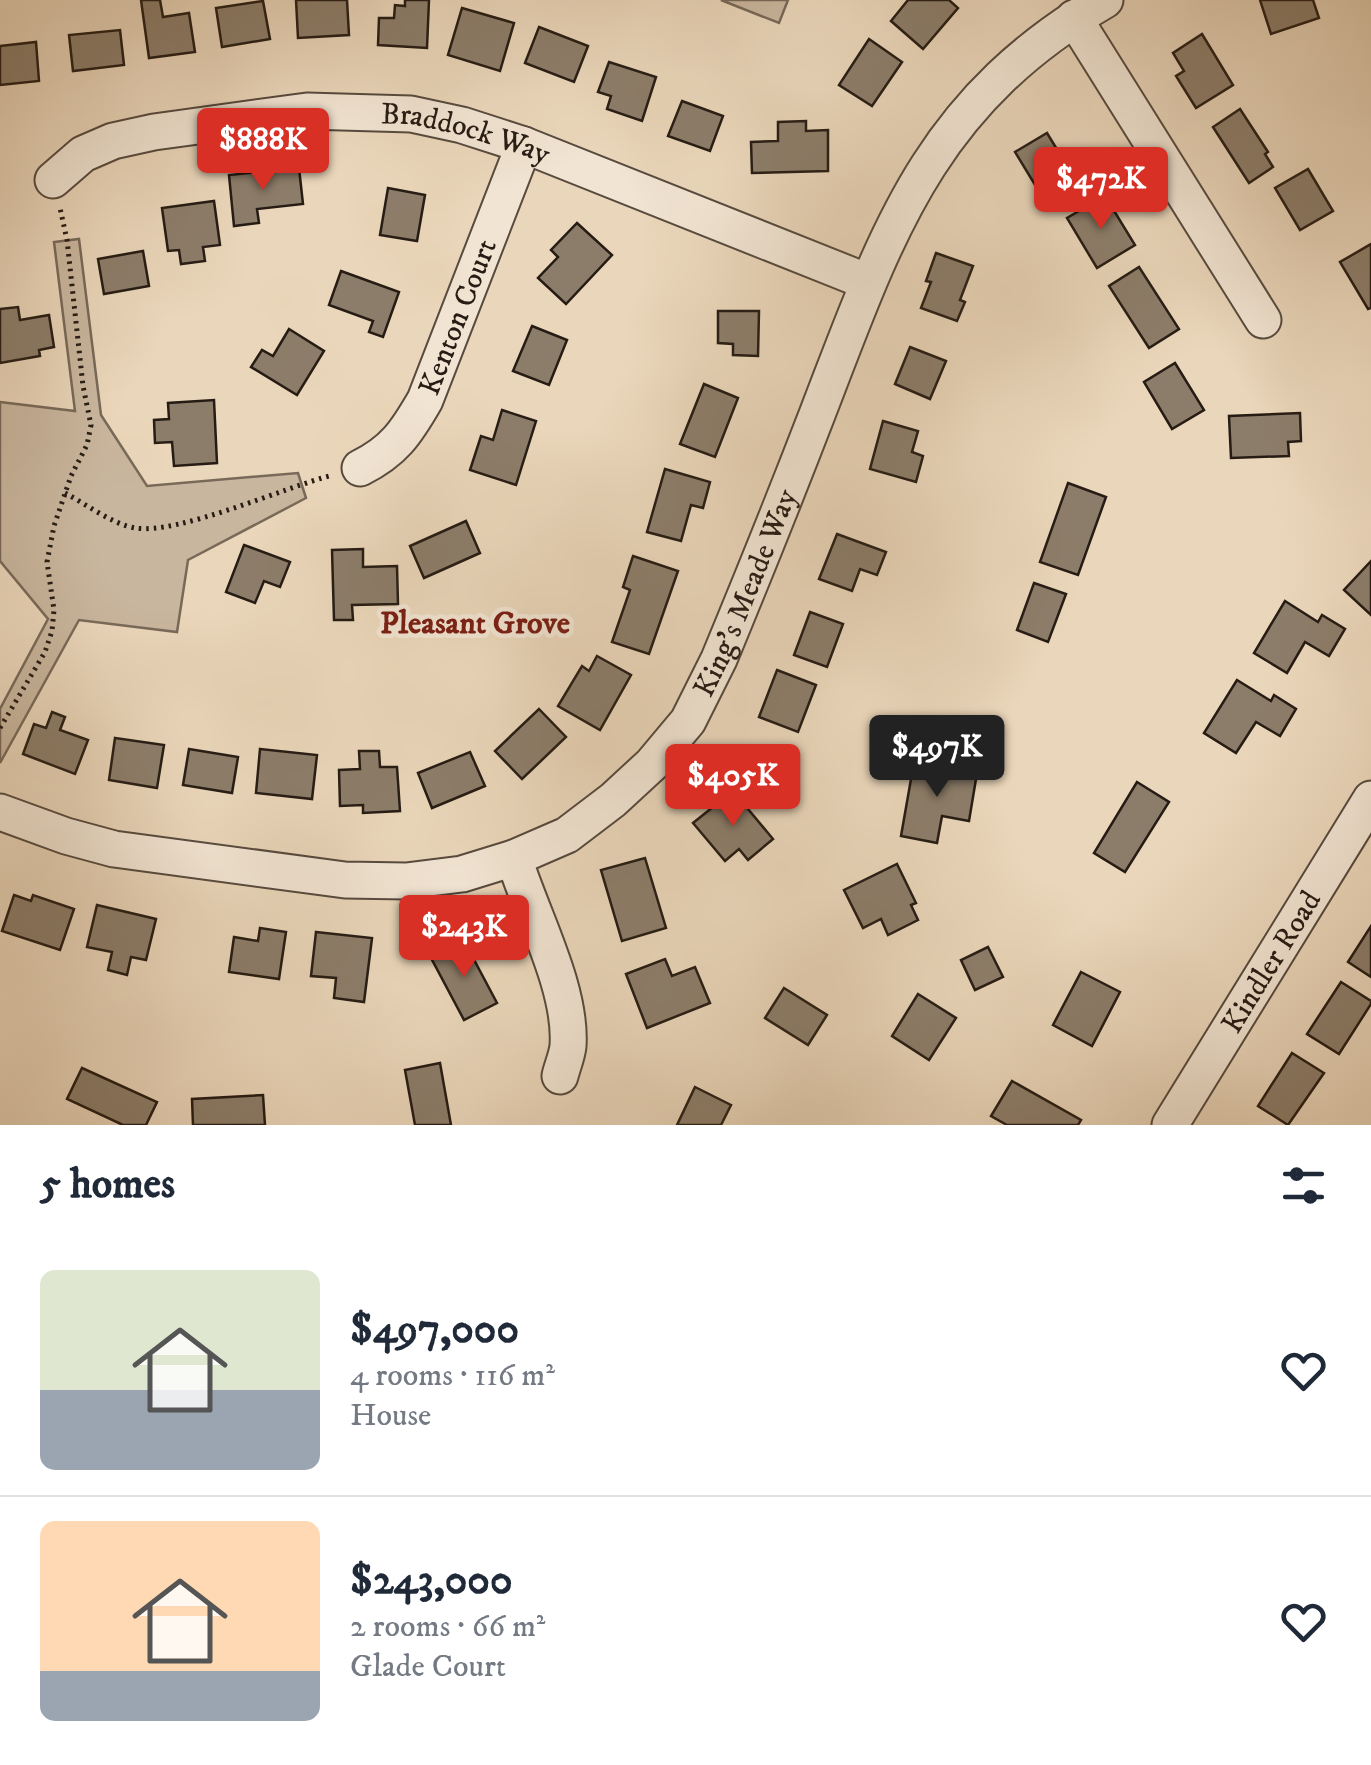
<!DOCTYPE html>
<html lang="en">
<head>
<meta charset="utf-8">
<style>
	body { margin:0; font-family:"IM FELL DW Pica",serif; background:#f2f2f3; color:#1f2937; height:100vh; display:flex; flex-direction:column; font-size:38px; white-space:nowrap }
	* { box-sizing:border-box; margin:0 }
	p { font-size:32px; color:#747a83 }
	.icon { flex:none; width:55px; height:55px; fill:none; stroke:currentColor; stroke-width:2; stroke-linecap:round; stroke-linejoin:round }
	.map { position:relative; height:1125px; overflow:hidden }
	.details { display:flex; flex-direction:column; background:#fff; flex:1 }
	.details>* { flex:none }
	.price { position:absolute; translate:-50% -85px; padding:0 22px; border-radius:10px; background:#d93025; color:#fff; font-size:32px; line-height:65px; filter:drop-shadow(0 2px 5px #0008) }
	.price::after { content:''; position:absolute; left:50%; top:60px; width:30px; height:22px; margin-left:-15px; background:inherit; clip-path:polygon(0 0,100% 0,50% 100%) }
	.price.active { background:#222; color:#fff }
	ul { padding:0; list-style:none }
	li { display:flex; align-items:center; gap:30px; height:250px; padding:0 40px }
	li+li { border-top:2px solid #e0e1e3 }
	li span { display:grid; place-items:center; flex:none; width:280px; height:200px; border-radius:15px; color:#555 }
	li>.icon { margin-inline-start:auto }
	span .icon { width:120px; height:120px; fill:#fffc; stroke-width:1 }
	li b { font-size:42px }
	h2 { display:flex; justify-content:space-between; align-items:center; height:120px; padding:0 40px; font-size:42px }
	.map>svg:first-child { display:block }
	.green { fill:#c9b69e; stroke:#786959; stroke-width:2.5 }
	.building { fill:#8c7d6a; stroke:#261c14; stroke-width:2.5 }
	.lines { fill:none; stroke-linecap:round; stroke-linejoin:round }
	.minor-casing { stroke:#574a3e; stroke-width:39 }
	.path { stroke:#261c14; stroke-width:5; stroke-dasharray:2.5 5; stroke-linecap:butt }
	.minor { stroke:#f1e4d2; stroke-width:35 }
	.labels { text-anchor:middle; stroke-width:9; stroke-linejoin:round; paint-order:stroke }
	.street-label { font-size:30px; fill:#261c14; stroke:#f1e4d2 }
	.neighbourhood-label { font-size:32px; font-weight:bold; fill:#7a1f14; stroke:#f1e4d2 }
</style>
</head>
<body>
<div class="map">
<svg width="1371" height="1125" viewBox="0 0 1371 1125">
	<rect width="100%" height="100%" fill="#ead6ba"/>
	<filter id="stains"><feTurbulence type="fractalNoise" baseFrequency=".002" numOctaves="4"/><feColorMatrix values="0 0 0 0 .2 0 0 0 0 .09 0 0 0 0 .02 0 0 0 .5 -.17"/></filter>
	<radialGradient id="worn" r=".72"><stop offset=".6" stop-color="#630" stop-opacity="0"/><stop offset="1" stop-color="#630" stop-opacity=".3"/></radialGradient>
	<g class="green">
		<polygon points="721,0 788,0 779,23"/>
		<polygon points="79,239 101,415 147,486 298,473 306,498 188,560 177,632 79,620 0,763 0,709 48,619 0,561 0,402 75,411 54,242"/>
	</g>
	<g class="building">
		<polygon points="141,0 160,0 163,17 189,13 195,52 149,58"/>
		<polygon points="296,0 347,0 349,35 298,38"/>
		<polygon points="405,0 429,0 427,48 378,45 379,18 394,18 395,5 405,6"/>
		<polygon points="908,0 949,0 958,8 923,49 891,21"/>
		<polygon points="1260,0 1313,0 1319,18 1271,34"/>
		<polygon points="263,1 270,39 222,47 216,8"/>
		<polygon points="462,8 514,23 500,71 448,55"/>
		<polygon points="539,27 588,46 574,82 525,63"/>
		<polygon points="120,30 124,65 73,71 69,35"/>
		<polygon points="1202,34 1233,85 1196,108 1176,76 1184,71 1173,53"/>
		<polygon points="869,39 902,62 872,106 839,85"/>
		<polygon points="36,42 39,81 0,85 0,46"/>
		<polygon points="609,62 656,77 642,121 607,109 611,96 598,92"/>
		<polygon points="682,101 723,116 710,151 668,136"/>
		<polygon points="1240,109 1268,152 1265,154 1273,167 1249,183 1213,127"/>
		<polygon points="806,121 806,131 828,130 828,171 752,173 751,142 778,141 778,122"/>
		<polygon points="1047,133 1072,174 1040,193 1015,152"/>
		<polygon points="299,168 303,204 257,209 259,223 234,226 229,175"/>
		<polygon points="1308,169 1333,211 1300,230 1275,188"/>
		<polygon points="388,188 425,195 417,241 380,235"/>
		<polygon points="1105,196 1135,245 1097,268 1067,218"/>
		<polygon points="214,201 220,245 203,247 205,261 181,264 179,250 168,251 162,208"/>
		<polygon points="577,223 612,255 566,304 538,278 558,257 551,250"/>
		<polygon points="1371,244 1371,308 1368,309 1340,262"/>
		<polygon points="143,251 149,286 104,294 98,259"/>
		<polygon points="936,253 973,266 960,300 965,302 957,321 921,308 931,282 926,281"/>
		<polygon points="1139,267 1179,329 1149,348 1109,286"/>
		<polygon points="341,271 399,292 383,337 369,332 373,321 329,305"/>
		<polygon points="18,307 20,320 49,315 54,347 39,350 40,356 0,363 0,309"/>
		<polygon points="718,311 759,311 758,356 733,355 733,344 718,343"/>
		<polygon points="532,326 567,340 549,385 513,371"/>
		<polygon points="289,329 324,351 297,395 251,367 262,350 273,356"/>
		<polygon points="910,347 946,361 930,399 895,384"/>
		<polygon points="1175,363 1204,410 1172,429 1144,382"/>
		<polygon points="704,384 738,398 715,457 680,444"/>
		<polygon points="214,400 217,463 174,466 172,442 155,443 154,420 169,419 168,403"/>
		<polygon points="502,410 536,421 516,485 470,470 481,436 493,440"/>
		<polygon points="1300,413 1301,441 1288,442 1289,456 1231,458 1229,416"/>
		<polygon points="883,421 918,431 912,452 923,456 916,482 870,469"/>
		<polygon points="665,469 710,482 703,508 691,505 681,541 647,532"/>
		<polygon points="1068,483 1106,497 1078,575 1040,562"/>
		<polygon points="466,521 480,553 424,578 410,546"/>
		<polygon points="837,534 886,552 877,575 860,569 852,591 819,579"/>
		<polygon points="244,545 290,562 280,587 264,581 255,603 226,592"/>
		<polygon points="363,549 363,567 397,566 398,604 352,605 353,620 334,620 332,550"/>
		<polygon points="633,556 678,571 649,654 612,642 630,590 623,587"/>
		<polygon points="1371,561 1371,615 1344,590"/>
		<polygon points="1034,583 1066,594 1048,642 1017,630"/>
		<polygon points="1285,601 1318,622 1322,615 1345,629 1329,656 1305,642 1287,673 1254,653"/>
		<polygon points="810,612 843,624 827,667 794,655"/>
		<polygon points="597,656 631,675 600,730 558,706 582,666 589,671"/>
		<polygon points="777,670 816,685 798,732 759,717"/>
		<polygon points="1237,680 1271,701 1274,695 1296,709 1280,736 1256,722 1236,753 1204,733"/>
		<polygon points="539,709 566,737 522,779 495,751"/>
		<polygon points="52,712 65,717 60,730 88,740 75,774 23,754 34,724 46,728"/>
		<polygon points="115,738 164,745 157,788 109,780"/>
		<polygon points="189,749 238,757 232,793 183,785"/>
		<polygon points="260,749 317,755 312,799 256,793"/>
		<polygon points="359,751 379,751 380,767 397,767 400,811 363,813 363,805 340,806 339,770 360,769"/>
		<polygon points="470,752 485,786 432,808 418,773"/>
		<polygon points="914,762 977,773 969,821 942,816 937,843 901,836"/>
		<polygon points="1137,782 1169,802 1125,872 1094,853"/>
		<polygon points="733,791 773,839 748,860 739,849 725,861 693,823"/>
		<polygon points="645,858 666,928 622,941 601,870"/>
		<polygon points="897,864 916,903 911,905 918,920 888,935 881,919 863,928 844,890"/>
		<polygon points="14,895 31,901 33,895 74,909 60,950 2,931"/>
		<polygon points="97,905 156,919 146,960 131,957 127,975 108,970 112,952 87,947"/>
		<polygon points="1371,926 1371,977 1348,962"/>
		<polygon points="260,928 286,932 279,979 229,972 234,937 258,941"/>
		<polygon points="316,932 372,938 364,1002 334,998 336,978 311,976"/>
		<polygon points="463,939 497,1003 464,1020 430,956"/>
		<polygon points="988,947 1003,977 975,990 961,960"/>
		<polygon points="665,959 672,976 695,967 710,1003 647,1028 626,974"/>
		<polygon points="1081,972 1120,992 1092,1046 1053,1025"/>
		<polygon points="1341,982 1371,1001 1371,1004 1339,1054 1307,1034"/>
		<polygon points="784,988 827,1015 808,1045 765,1018"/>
		<polygon points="918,994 956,1018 929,1060 892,1036"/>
		<polygon points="1292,1053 1324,1073 1288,1125 1258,1106"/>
		<polygon points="440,1063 451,1125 415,1125 405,1070"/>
		<polygon points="82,1068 157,1102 146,1125 123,1125 67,1099"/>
		<polygon points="1012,1081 1081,1120 1078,1125 1007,1125 991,1116"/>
		<polygon points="695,1087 731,1105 721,1125 677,1125"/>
		<polygon points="263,1095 265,1125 193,1125 192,1099"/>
	</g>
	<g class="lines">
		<defs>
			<g id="minor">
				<polyline points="1074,18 1263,320"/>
				<path id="s1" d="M53 180 83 154 113 141 154 132 307 111 411 114 462 125 524 145 868 282"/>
				<path id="s2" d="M360 468C394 451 406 433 425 400L524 145"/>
				<path id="s3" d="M0 812 66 836 114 849 345 880 406 881 462 874 514 858 567 835 613 800 652 764 688 721 719 659C753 577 786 495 818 412 887 233 928 103 1105 0"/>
				<path d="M514 858C531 914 572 988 568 1046 567 1056 562 1067 560 1076"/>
				<path id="s4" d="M1170 1125 1371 799"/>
			</g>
		</defs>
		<use href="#minor" class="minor-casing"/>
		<g class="path">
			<path d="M65 493C86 504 112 524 135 528 178 535 285 487 333 475"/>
			<polyline points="0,728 45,652 52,631 54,610 47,562 54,526 71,476 87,445 91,425 83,386 67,240 60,208"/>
		</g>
		<use href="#minor" class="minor"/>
	</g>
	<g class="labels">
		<g class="street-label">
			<text dy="10" stroke="none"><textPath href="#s1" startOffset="430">Braddock Way</textPath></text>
			<text dy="10" stroke="none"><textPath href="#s2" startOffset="185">Kenton Court</textPath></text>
			<text dy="10" stroke="none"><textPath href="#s3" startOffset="890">King's Meade Way</textPath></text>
			<text dy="10" stroke="none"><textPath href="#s4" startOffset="192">Kindler Road</textPath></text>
		</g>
		<g class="neighbourhood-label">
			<text x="475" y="633">Pleasant Grove</text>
		</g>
	</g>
	<rect width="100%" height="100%" filter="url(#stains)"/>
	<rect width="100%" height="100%" fill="url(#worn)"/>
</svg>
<b class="price" style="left:263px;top:193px">$888K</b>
<b class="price" style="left:1101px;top:232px">$472K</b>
<b class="price active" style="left:937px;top:800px">$497K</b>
<b class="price" style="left:733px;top:829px">$405K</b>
<b class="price" style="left:464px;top:980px">$243K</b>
</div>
<section class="details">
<h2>5 homes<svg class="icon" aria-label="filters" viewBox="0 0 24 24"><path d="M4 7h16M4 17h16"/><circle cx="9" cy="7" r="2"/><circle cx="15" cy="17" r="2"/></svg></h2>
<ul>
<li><span style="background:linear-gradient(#dfe7d0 60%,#9aa5b1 0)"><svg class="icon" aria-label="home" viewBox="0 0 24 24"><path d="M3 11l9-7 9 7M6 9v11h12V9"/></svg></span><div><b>$497,000</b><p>4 rooms · 116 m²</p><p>House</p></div><svg class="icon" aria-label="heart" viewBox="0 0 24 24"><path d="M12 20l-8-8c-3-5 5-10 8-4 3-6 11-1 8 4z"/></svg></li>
<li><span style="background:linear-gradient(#ffd9b3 75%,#9aa5b1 0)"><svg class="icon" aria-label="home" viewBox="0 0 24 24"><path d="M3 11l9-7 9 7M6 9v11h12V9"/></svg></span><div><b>$243,000</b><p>2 rooms · 66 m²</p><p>Glade Court</p></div><svg class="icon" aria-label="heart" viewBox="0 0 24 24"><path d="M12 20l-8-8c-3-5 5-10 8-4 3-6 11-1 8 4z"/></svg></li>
</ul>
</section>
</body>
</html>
